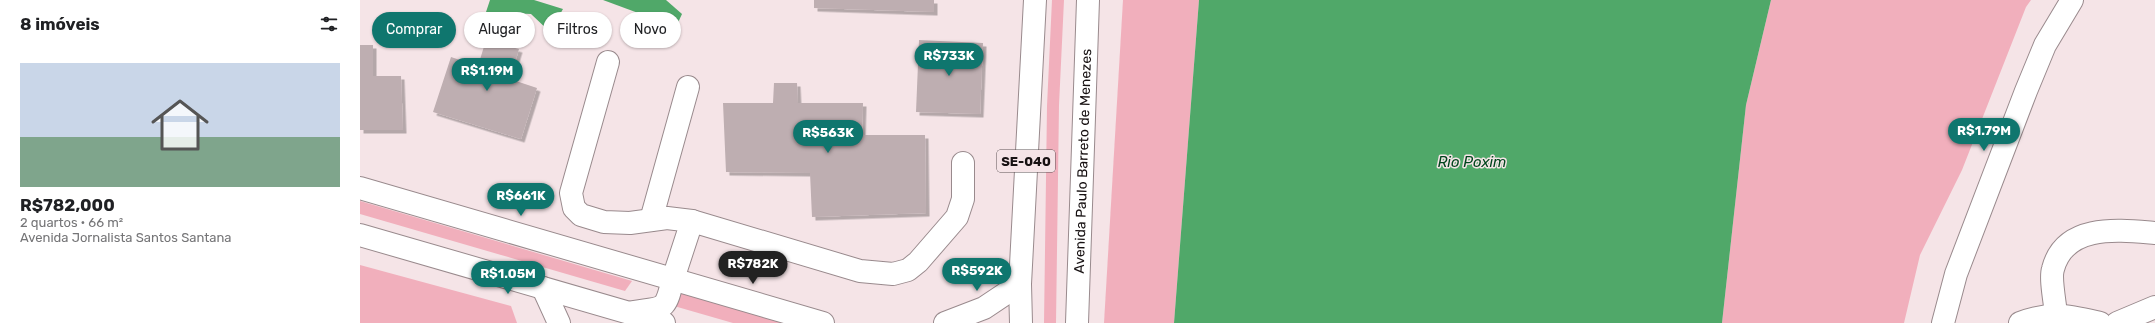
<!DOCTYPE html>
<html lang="pt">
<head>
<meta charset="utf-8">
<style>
	body { margin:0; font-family:Rubik,sans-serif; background:#f6f6f6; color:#202124; height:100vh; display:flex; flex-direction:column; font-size:15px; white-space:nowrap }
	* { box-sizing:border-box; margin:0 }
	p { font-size:13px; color:#757577 }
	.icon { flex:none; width:22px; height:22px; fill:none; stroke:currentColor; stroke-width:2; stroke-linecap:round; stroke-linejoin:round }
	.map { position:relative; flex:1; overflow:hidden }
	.panel { display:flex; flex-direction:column; background:#fff; width:360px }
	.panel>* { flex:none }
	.banner { position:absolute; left:12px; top:12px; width:380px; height:36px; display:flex; gap:8px }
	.price { position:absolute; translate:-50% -34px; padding:0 9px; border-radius:14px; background:#0f766e; color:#fff; font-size:13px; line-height:26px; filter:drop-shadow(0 1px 2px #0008) }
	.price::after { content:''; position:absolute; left:50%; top:24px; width:12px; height:9px; margin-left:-6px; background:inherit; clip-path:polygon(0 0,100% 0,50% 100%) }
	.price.current { background:#222; color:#fff }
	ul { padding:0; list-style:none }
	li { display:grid; align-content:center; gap:8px; height:212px; padding:0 20px }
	li span { display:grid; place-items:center; height:124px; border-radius:0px; color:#555 }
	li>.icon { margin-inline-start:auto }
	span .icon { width:72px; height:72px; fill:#fffc; stroke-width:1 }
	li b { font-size:17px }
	h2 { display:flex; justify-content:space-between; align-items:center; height:48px; padding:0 20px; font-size:17px }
	.chip { padding:0 14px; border-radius:18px; background:#fff; box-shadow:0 1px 3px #0004; font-size:14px; line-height:36px }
	.chip.current { background:#0f766e; color:#fff }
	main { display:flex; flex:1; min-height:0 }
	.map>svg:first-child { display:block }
	.green { fill:#f1afbc }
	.water { fill:#50a869 }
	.building { fill:#beaeb1; filter:url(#shadow) }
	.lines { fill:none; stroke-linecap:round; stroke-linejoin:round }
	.minor-casing { stroke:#998a8d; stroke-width:24 }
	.major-casing { stroke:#998a8d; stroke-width:24 }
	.minor { stroke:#fff; stroke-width:22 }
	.major { stroke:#fff; stroke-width:22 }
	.labels { text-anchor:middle; stroke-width:3; stroke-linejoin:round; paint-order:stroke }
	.shield { fill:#f5e4e7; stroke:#5a5052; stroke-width:1 }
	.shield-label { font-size:13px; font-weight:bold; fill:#171112 }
	.street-label { font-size:14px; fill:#171112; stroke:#f5e4e7 }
	.water-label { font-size:15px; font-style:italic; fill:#00451d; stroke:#f5e4e7 }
</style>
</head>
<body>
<main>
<section class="panel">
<h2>8 imóveis<svg class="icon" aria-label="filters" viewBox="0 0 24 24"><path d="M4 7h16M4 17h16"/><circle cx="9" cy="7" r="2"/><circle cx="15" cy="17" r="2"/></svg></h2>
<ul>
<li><span style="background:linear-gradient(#c9d6e8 60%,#7fa58c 0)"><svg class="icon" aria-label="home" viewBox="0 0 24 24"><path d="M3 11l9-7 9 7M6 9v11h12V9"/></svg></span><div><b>R$782,000</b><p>2 quartos · 66 m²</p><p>Avenida Jornalista Santos Santana</p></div></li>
</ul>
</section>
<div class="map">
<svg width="1795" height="323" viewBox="0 0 1795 323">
	<defs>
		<filter id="shadow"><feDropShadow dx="3.5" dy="3.5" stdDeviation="0" flood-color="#0004"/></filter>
	</defs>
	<rect width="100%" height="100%" fill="#f5e4e7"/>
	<g class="green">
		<polygon points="692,0 704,0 699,105 696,323 684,323 687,106"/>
		<polygon points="763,0 839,0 814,323 744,323"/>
		<polygon points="1411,0 1671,0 1666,7 1602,170 1560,255 1544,323 1362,323 1386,105"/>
		<polygon points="0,201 272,281 265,291 0,214"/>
		<polygon points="0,265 151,306 157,323 0,323"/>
		<polygon points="320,291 426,323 373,323 314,306"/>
	</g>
	<g class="water">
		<polygon points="130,0 174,0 203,9 190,32 171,14 149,13 139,22 124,18"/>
		<polygon points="243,0 306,0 322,14 316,27"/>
		<polygon points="839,0 1411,0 1386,105 1362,323 814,323"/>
	</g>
	<g class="building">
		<polygon points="454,0 574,0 574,12 454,8"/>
		<polygon points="126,40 159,49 150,79 177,88 161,139 73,112 91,57 118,66"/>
		<polygon points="559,40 623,43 620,114 556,112"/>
		<polygon points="0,45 13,45 13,76 41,76 43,130 0,130"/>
		<polygon points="414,83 437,83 438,103 503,103 502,135 565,135 566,213 452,217 450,173 366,172 363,103 413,103"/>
	</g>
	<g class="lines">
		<defs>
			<g id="minor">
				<polyline points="248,62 211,193 214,208 221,215 244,222 270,223 307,218 332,221"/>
				<polyline points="291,220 328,87"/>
				<polyline points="313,279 332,221 500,271 533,274 548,270 558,262 597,217 603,199 603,163"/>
				<polyline points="183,288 199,323"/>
				<path d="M1696 314C1695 303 1690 278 1693 269 1705 223 1759 230 1795 233"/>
				<polyline points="1583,323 1596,274 1666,91 1685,45 1712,0"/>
				<path d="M1660 323C1691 311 1709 316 1740 323"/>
				<polyline points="1757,323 1795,307"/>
			</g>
			<g id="major">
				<polyline points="0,188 463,323"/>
				<polyline points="0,235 304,323"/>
				<path d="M273 312C305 307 305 312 313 279"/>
				<polyline points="585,323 624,308 660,284"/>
				<polyline points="661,323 660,284 675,0"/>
				<path id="s1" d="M717 323 728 0"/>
			</g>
		</defs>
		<use href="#minor" class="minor-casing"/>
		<use href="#major" class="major-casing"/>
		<use href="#minor" class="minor"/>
		<use href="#major" class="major"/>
	</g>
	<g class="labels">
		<rect class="shield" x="637" y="150" width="58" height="22" rx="3"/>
		<g class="shield-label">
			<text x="666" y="166">SE-040</text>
		</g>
		<g class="street-label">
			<text dy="5" stroke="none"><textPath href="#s1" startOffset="162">Avenida Paulo Barreto de Menezes</textPath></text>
		</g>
		<g class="water-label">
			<text x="1112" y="167">Rio Poxim</text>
		</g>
	</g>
</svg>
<b class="price" style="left:589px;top:77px">R$733K</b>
<b class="price" style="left:127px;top:92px">R$1.19M</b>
<b class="price" style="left:1624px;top:152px">R$1.79M</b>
<b class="price" style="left:468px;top:154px">R$563K</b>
<b class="price" style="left:161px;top:217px">R$661K</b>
<b class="price current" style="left:393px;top:285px">R$782K</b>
<b class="price" style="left:617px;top:292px">R$592K</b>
<b class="price" style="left:148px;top:295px">R$1.05M</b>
<div class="banner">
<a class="chip current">Comprar</a>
<a class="chip">Alugar</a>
<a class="chip">Filtros</a>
<a class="chip">Novo</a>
</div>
</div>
</main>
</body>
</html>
